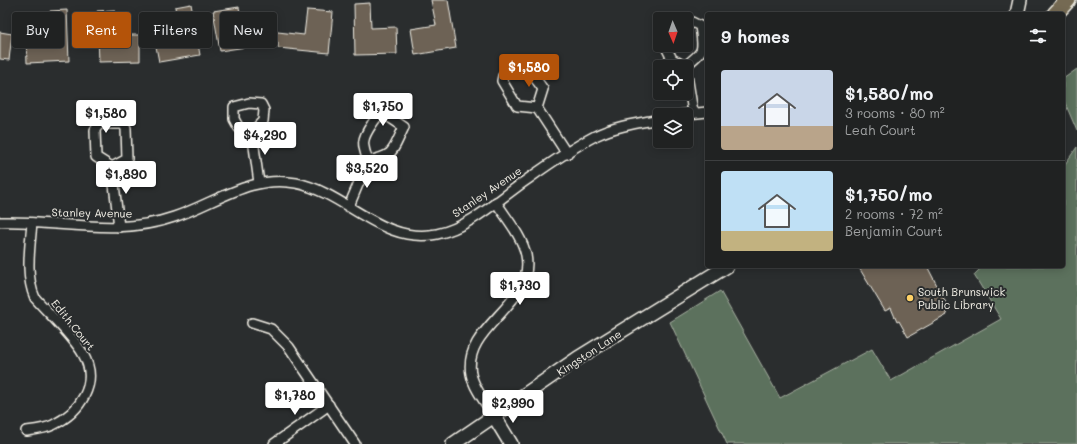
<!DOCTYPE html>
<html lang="en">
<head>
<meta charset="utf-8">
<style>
	body { margin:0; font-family:Mali,sans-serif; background:#2d2f2f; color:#f1f3f6; height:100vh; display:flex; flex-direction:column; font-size:15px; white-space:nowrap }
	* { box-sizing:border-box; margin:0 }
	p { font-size:13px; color:#a2a4a5 }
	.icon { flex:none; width:22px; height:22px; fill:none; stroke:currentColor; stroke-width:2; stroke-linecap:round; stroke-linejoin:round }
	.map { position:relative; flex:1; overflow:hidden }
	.side { position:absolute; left:705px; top:12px; width:360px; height:256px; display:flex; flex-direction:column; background:#202222; border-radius:4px; box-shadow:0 2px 10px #0003,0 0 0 1px #3d3f40 }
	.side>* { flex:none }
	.hud { position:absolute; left:12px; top:12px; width:380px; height:36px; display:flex; gap:8px }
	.needle { width:26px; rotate:178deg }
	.tools { position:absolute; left:653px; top:12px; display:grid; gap:8px }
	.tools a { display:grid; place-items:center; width:40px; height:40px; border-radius:4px; background:#202222; box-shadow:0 2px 10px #0003,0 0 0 1px #3d3f40; font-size:20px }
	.price { position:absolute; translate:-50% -34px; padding:0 9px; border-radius:4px; background:#fff; color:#222; font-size:13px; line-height:26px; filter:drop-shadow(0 1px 2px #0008) }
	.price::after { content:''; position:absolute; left:50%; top:24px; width:12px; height:9px; margin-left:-6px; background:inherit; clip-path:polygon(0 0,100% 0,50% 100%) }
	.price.selected { background:#b45309; color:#fff }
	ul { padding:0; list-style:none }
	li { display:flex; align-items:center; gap:12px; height:100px; padding:0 16px }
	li+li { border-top:1px solid #3d3f40 }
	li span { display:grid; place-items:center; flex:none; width:112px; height:80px; border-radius:4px; color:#555 }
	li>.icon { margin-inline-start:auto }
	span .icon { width:48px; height:48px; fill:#fffc; stroke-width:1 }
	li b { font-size:17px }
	h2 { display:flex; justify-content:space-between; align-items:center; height:48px; padding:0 16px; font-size:17px }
	.pill { padding:0 14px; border-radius:4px; background:#202222; box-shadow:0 2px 10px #0003,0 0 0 1px #3d3f40; font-size:14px; line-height:36px }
	.pill.selected { background:#b45309; color:#fff }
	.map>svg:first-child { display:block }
	.green { fill:#5b715d; stroke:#a8b1a2 }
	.building { fill:#6d6254; stroke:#f4f1e8 }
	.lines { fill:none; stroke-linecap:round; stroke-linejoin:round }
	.street-casing { stroke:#f4f1e8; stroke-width:12 }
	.secondary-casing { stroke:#f4f1e8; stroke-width:16 }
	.primary-casing { stroke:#f4f1e8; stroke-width:18 }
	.street { stroke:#2a2d2e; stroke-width:9 }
	.secondary { stroke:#2a2d2e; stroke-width:13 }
	.primary { stroke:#746b52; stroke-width:15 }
	.poi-dot { fill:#ffd166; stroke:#2a2d2e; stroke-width:1.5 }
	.labels { text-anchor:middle; stroke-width:4; stroke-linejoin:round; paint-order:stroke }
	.street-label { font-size:11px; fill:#f4f1e8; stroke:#2a2d2e }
	.poi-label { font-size:11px; fill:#f4f1e8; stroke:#2a2d2e; text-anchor:start }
</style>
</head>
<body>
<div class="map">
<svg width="1077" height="444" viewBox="0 0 1077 444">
	<rect width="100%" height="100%" fill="#2a2d2e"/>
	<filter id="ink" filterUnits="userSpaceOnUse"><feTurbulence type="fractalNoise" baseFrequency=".025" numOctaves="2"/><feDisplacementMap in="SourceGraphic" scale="8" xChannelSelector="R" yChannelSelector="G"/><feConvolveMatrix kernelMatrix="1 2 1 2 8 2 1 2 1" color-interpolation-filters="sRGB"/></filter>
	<g filter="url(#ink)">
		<g class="green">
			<polygon points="1077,69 1077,131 1063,98 1063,79"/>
			<polygon points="1077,147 1077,444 727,444 670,322 720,291 780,398 872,349 891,381 1001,319 974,275 983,266 1063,266 1063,167"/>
		</g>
		<g class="building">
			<polygon points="431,0 448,0 456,48 415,55 411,29 436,25"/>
			<polygon points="370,3 371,28 396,27 397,54 355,55 354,4"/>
			<polygon points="191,4 200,55 159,62 154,36 179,32 175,7"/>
			<polygon points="239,7 243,32 268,28 269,31 304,35 307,10 333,12 329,53 278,48 278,42 220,51 213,11"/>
			<polygon points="67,10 69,61 27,63 26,37 52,36 50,11"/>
			<polygon points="114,10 114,35 140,35 140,61 99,62 97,11"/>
			<polygon points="0,32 12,34 9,60 0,59"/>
			<polygon points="858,266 927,266 949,309 945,311 947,315 908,337 899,321 897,322 891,308 885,311"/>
		</g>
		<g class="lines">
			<defs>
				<g id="street">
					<path d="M665 45 672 59 685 66C706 50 703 50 700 26L692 22 686 23"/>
					<polygon points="521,63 524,63 543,89 537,108 517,106 502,81 503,76"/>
					<polyline points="686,69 693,112"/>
					<polygon points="249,103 261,104 264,110 263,121 252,132 239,128 234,119 234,107"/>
					<polyline points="537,108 567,154"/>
					<path d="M383 113 404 127C392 151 396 155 368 161 362 144 361 140 372 124 375 120 377 115 383 113Z"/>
					<polyline points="679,115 707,112"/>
					<polygon points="99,124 123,124 126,128 127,159 112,167 96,157 95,130"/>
					<polyline points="252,132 259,183"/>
					<polyline points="112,167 119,227"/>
					<polyline points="349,206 368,161"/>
					<path d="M0 222C58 220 117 237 174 217 214 204 251 174 296 183 347 193 381 245 437 234 471 227 500 198 528 179 549 164 572 148 595 136 615 126 638 123 660 119"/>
					<polyline points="252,323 271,329 289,347 355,444"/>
					<path d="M494 416C486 403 474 389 471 374 462 326 536 305 526 255 522 236 506 218 496 202"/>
					<path d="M26 431C34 430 45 429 53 425 80 412 100 383 83 354 73 336 49 314 35 298 25 276 30 247 32 223"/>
					<polyline points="274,444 329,405"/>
				</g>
				<g id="secondary">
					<polyline points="1017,14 1020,0"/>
					<polyline points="494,416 511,444"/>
					<polyline points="453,444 578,358 727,266"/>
				</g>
				<polyline id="primary" points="1055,14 1068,0"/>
			</defs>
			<use href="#street" class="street-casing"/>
			<use href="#secondary" class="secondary-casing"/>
			<use href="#primary" class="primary-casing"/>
			<use href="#street" class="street"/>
			<use href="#secondary" class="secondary"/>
			<use href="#primary" class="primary"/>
		</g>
	</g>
	<circle class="poi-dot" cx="910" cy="298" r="4"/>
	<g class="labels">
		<g class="street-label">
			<text transform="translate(487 192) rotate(-34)" y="4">Stanley Avenue</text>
			<text transform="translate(92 213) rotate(1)" y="4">Stanley Avenue</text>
			<text transform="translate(73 325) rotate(51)" y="4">Edith Court</text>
			<text transform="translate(589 353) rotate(-33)" y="4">Kingston Lane</text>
		</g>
		<g class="poi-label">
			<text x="918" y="296">South Brunswick<tspan x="918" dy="13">Public Library</tspan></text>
		</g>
	</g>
</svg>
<div class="tools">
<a><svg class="needle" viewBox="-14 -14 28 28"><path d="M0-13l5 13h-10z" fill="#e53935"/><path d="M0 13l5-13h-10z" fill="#a2a4a5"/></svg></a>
<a><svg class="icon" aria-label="locate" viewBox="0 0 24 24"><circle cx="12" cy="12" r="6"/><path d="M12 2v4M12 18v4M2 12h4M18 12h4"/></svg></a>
<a><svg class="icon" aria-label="layers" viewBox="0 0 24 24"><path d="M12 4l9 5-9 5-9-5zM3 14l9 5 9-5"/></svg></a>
</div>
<b class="price selected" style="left:529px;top:88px">$1,580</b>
<b class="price" style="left:383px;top:127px">$1,750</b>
<b class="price" style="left:106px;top:134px">$1,580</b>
<b class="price" style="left:265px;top:156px">$4,290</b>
<b class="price" style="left:367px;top:189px">$3,520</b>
<b class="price" style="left:126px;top:195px">$1,890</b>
<b class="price" style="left:520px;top:306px">$1,730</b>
<b class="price" style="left:295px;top:416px">$1,780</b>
<b class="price" style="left:513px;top:424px">$2,990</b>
<div class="hud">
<a class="pill">Buy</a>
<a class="pill selected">Rent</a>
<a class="pill">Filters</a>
<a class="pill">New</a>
</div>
<section class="side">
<h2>9 homes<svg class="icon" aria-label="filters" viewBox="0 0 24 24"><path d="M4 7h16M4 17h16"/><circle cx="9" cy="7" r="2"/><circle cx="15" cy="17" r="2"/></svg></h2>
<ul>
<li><span style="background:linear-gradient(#c9d6e8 70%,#b9a48a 0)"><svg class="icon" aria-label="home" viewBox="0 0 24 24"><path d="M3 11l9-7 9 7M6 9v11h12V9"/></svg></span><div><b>$1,580/mo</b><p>3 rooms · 80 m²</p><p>Leah Court</p></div></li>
<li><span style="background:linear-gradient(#bfe0f5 75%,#c2b280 0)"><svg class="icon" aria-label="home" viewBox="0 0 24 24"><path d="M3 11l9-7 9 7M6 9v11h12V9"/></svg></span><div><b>$1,750/mo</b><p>2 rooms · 72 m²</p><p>Benjamin Court</p></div></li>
</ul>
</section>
</div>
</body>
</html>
